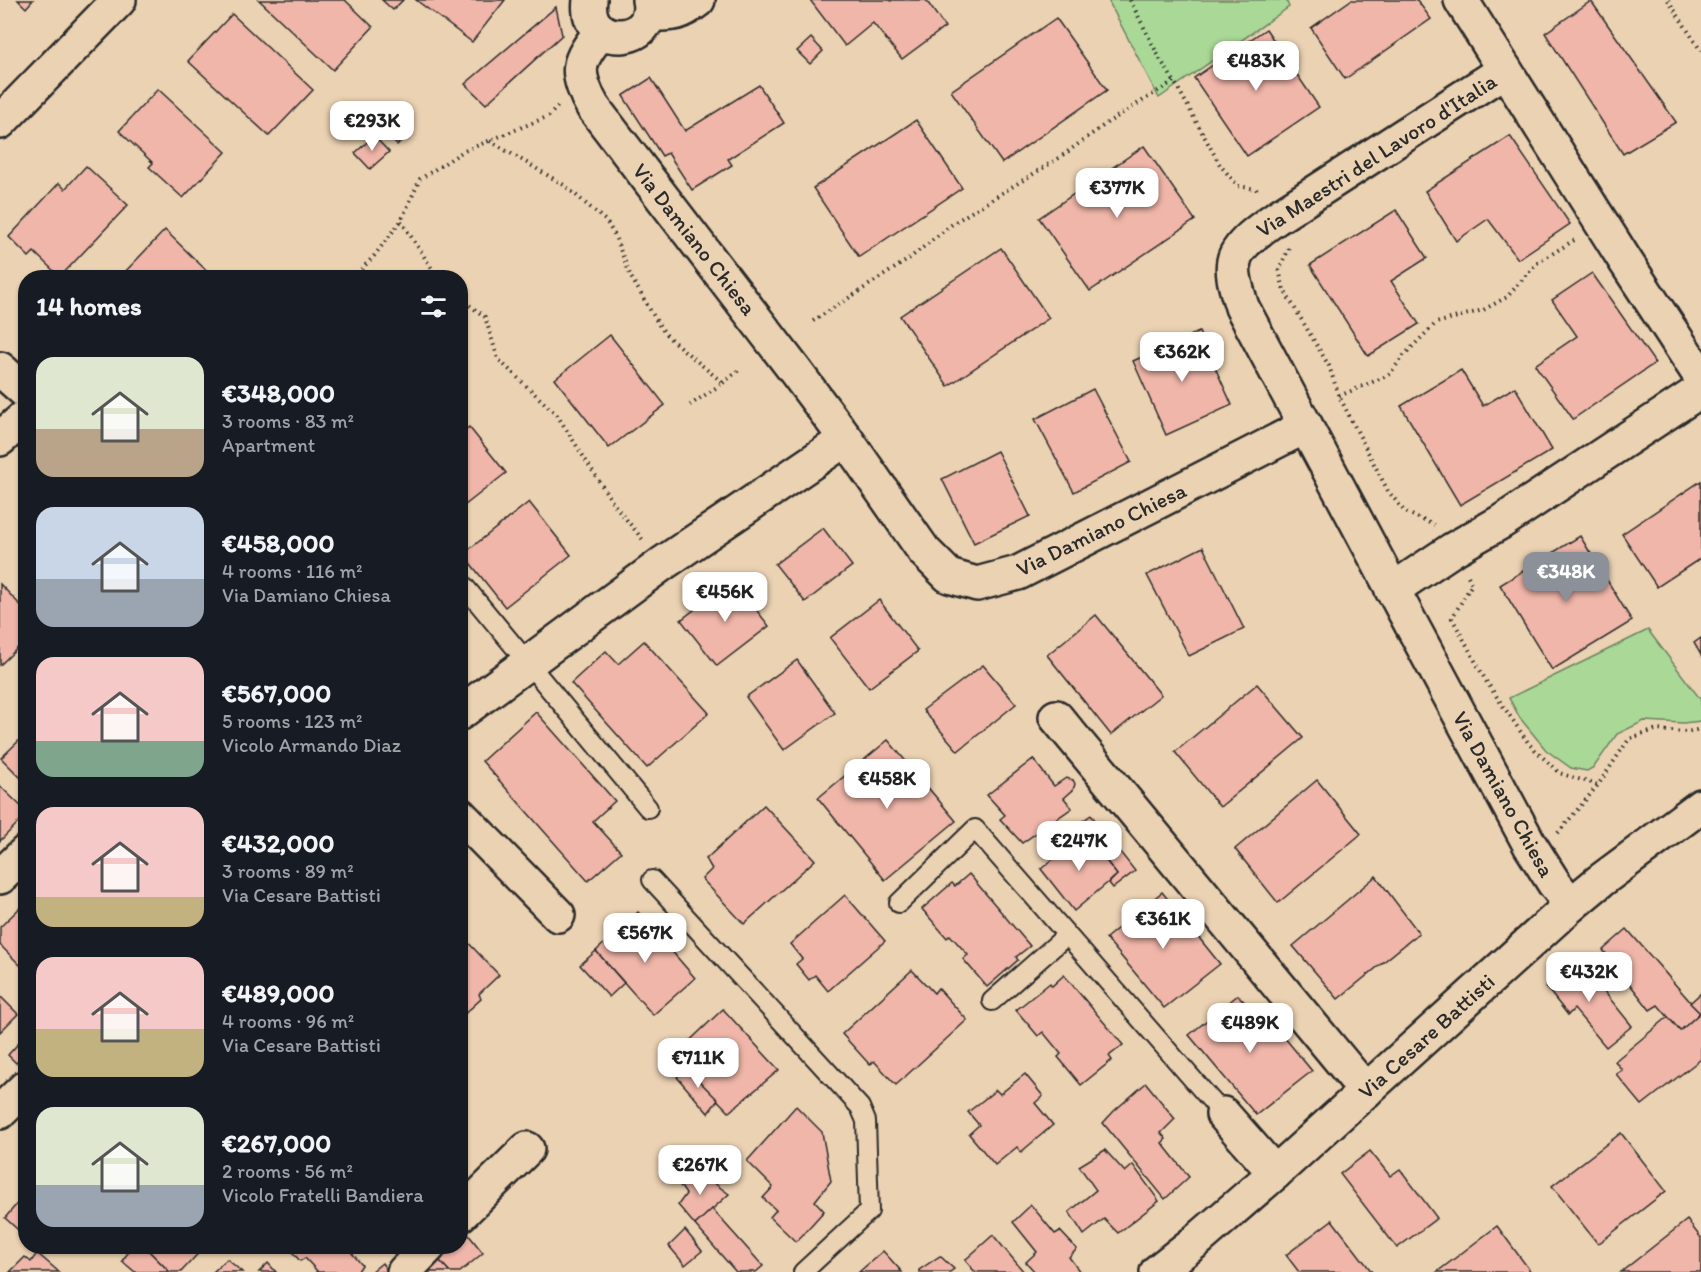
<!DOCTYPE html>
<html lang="en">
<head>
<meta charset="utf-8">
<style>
	body { margin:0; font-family:Itim,sans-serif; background:#242831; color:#f1f3f6; height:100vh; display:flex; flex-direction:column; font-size:22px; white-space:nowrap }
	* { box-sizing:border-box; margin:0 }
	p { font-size:20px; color:#9ea1a6 }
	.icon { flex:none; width:33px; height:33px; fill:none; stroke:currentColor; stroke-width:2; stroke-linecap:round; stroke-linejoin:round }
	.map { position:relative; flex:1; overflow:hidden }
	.panel { position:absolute; left:18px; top:270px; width:450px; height:984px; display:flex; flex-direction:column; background:#171b24; border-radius:24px; box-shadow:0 2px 4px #0004 }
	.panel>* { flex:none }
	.price { position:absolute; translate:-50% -51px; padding:0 14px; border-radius:12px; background:#fff; color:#222; font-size:20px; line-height:39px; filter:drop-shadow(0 2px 3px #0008) }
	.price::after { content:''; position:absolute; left:50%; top:36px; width:18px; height:14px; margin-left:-9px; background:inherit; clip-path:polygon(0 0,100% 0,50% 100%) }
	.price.current { background:#8c9099; color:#fff }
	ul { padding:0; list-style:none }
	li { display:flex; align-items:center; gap:18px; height:150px; padding:0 18px }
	li span { display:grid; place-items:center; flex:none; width:168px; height:120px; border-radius:18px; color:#555 }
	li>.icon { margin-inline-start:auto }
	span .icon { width:72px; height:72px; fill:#fffc; stroke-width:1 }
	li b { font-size:26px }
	h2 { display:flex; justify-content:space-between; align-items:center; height:72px; padding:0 18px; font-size:26px }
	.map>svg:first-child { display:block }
	.green { fill:#aad897; stroke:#6a8261; stroke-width:1.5 }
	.building { fill:#f0b6a9; stroke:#2b2b2b; stroke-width:1.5 }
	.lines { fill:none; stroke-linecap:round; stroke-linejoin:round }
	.lane-casing { stroke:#2b2b2b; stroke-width:22 }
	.street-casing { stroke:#2b2b2b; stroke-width:38 }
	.path { stroke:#2b2b2b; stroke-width:4; stroke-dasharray:1.5 4.5; stroke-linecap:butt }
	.lane { stroke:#ebd2b3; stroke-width:18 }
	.street { stroke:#ebd2b3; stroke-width:33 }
	.labels { text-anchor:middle; stroke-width:6; stroke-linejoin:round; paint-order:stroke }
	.street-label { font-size:22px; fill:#2b2b2b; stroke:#ebd2b3 }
</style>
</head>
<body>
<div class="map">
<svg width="1701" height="1272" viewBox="0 0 1701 1272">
	<rect width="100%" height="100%" fill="#ebd2b3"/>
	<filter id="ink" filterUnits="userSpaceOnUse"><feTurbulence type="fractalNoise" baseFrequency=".0167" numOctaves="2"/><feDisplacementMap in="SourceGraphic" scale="12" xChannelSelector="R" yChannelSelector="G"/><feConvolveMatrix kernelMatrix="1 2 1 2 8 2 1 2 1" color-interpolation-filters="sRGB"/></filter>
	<g filter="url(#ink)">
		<g class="green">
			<polygon points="1108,0 1286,0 1289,7 1159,98"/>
			<polygon points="1648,630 1701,700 1701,721 1683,723 1644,721 1617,734 1594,767 1587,771 1571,768 1546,750 1520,718 1509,698"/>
		</g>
		<g class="building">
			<polygon points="18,0 33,0 26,8"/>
			<polygon points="259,0 345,0 373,27 333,70"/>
			<polygon points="382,0 403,0 393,10"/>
			<polygon points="416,0 505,0 472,42"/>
			<polygon points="810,0 890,0 891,1 892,0 926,0 945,27 902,59 873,23 845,46"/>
			<polygon points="1351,0 1417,0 1431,19 1345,79 1311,28"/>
			<polygon points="1591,1 1676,122 1623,154 1545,33"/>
			<polygon points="556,7 562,35 486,104 465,84"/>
			<polygon points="232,14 313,90 269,136 188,61"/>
			<polygon points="1056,18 1107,90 1002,163 951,91"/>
			<polygon points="1266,29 1319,107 1247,156 1194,78"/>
			<polygon points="811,38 823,51 810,64 797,51"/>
			<polygon points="651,78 685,131 759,85 784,123 728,159 732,165 692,190 668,153 662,156 623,96"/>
			<polygon points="158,89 226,152 183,198 149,167 153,163 119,131"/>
			<polygon points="397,114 413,129 397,145 381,130"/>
			<polygon points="916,120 962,188 859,257 813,188"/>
			<polygon points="374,136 389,152 370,169 355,153"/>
			<polygon points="1510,136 1570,224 1518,259 1488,219 1456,241 1425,191"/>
			<polygon points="1144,146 1195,220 1090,291 1039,218"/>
			<polygon points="86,166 128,205 60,277 34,252 29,257 9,237 59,183 65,189"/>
			<polygon points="1396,210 1427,258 1391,281 1419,324 1368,356 1310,265"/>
			<polygon points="165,230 211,275 209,278 127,278 123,274"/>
			<polygon points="1001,248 1049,318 948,386 900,316"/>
			<polygon points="1592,273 1655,363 1573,419 1535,365 1577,336 1552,300"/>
			<polygon points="1199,332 1232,405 1166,435 1133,361"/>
			<polygon points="610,335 665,405 609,448 555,379"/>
			<polygon points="1461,370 1483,406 1515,387 1552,450 1460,505 1401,406"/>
			<polygon points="1093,389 1131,462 1074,492 1035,419"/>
			<polygon points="469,427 506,473 460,509 460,434"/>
			<polygon points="997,451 1030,516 974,543 942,479"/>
			<polygon points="1701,481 1701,558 1657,587 1622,534"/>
			<polygon points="529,502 571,555 505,607 463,554"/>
			<polygon points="823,528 852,566 805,602 775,564"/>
			<polygon points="1580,536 1632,621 1552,670 1500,585"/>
			<polygon points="1203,547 1244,629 1189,656 1147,575"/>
			<polygon points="733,580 769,626 717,666 681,620"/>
			<polygon points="0,584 26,611 26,640 0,665"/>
			<polygon points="879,600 918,651 869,688 830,638"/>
			<polygon points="1096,615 1161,695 1111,735 1047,655"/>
			<polygon points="1701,638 1701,655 1694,643"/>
			<polygon points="644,641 709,713 647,768 571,683 606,651 618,664"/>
			<polygon points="797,660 835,713 784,750 746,697"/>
			<polygon points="983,665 1016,704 958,751 923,710"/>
			<polygon points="1257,684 1303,738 1220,807 1175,752"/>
			<polygon points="536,712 615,801 593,821 621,852 588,881 482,761"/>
			<polygon points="26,734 26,783 1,758"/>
			<polygon points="888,740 956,821 885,880 818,798"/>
			<polygon points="1033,759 1054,786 1066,778 1073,780 1075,784 1073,790 1064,798 1072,808 1022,843 1000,819 1005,815 987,795"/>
			<polygon points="1317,780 1361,834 1278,903 1235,849"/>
			<polygon points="0,786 26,811 26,815 0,841"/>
			<polygon points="764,805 815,860 744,924 702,879 712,869 706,859"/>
			<polygon points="1091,815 1135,871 1113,888 1109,883 1117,875 1085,833 1076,841 1069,831"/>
			<polygon points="1085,833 1117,875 1074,911 1041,869"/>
			<polygon points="969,874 1030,946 1016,957 1018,960 987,987 963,959 968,955 950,935 947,938 922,909 952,883 955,886"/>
			<polygon points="1376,876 1419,933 1338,999 1293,946"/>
			<polygon points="1162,892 1220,964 1164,1008 1106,938"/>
			<polygon points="845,895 885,941 828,991 815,975 809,980 796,964 802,959 790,944"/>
			<polygon points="25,903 26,904 26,971 0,945 0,927"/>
			<polygon points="638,912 695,978 653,1015 596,951"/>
			<polygon points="1627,929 1700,1013 1680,1031 1658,1005 1650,1010 1603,950"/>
			<polygon points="460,934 499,975 479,994 481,999 460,1018"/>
			<polygon points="596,951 624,983 609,997 580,965"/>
			<polygon points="1578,959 1632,1026 1606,1047 1574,1009 1568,1015 1546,987"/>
			<polygon points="912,970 934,993 938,988 967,1020 896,1085 874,1061 870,1065 842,1034"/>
			<polygon points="1064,975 1123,1045 1109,1056 1112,1060 1081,1085 1058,1057 1061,1054 1043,1032 1038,1036 1016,1010 1050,983 1052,986"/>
			<polygon points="1701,993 1701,1059 1642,1105 1616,1074 1622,1070 1615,1061 1668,1017 1680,1031 1700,1013 1690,1003"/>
			<polygon points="1238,995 1261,1020 1266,1015 1312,1071 1256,1115 1189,1035"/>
			<polygon points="0,996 18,1014 0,1032"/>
			<polygon points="723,1009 779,1070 729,1112 697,1079 699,1076 690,1066 691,1063 680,1050"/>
			<polygon points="24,1037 26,1039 26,1054 16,1063 8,1055"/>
			<polygon points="690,1066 699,1076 697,1079 718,1100 708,1113 677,1077"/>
			<polygon points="1025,1074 1043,1096 1035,1103 1053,1125 1021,1152 1017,1147 995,1165 969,1134 979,1125 968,1112 996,1090 1000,1094"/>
			<polygon points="1146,1083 1175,1119 1161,1133 1166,1139 1162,1143 1189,1177 1165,1199 1103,1123 1114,1111"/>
			<polygon points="796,1106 822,1132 831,1181 815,1201 824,1211 796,1242 770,1217 776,1210 763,1198 773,1187 747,1161"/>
			<polygon points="1621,1133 1666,1191 1598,1244 1552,1186"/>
			<polygon points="1105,1150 1125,1172 1133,1165 1159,1201 1118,1233 1104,1219 1084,1235 1069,1212 1096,1190 1079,1166"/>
			<polygon points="1370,1151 1390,1176 1400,1169 1437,1218 1397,1248 1340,1174"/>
			<polygon points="692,1167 729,1194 695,1225 678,1205 686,1194 679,1184"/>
			<polygon points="26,1193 26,1237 5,1218"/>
			<polygon points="1031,1205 1055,1234 1060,1231 1077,1249 1069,1257 1080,1272 1035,1272 1026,1262 1037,1252 1013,1222"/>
			<polygon points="712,1209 763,1266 756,1272 736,1272 695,1225"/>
			<polygon points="1332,1220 1372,1272 1299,1272 1286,1255"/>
			<polygon points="1687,1220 1701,1238 1701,1272 1621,1272"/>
			<polygon points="1497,1226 1531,1272 1437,1272"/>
			<polygon points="685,1230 702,1251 685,1265 669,1246"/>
			<polygon points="468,1234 483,1253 460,1272 450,1272 438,1259 452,1246 460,1246 460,1240"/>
			<polygon points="993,1235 1024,1272 975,1272 965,1260"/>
			<polygon points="133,1246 144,1246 170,1272 135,1272 122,1261"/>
			<polygon points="144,1246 205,1246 181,1272 170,1272"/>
			<polygon points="287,1246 346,1246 362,1265 358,1271 359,1272 316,1272 317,1271 305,1258 300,1261"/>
			<polygon points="883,1251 902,1272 859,1272"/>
			<polygon points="37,1253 59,1272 10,1272 25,1257 31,1262"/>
			<polygon points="940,1256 954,1269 950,1272 920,1272 919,1270"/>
			<polygon points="227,1259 242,1272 213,1272"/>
			<polygon points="438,1259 450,1272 423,1272"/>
			<polygon points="268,1263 276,1272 259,1272"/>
			<polygon points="382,1263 388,1272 371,1272"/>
		</g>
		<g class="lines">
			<defs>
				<g id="lane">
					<polyline points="460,581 648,808"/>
					<polyline points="652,880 860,1107 866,1121 869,1211 803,1272"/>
					<polyline points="899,903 975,829 1223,1114"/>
					<polyline points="992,1001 1067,935"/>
				</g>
				<g id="street">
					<path d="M590 0C583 51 659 45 649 0"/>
					<polyline points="1461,0 1626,262 1701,377"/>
					<path d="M649 14C673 14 679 15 698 0"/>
					<path d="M602 31C595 39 583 54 581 65 578 77 587 97 593 107L796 372 846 439 924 551 949 576 977 584 1018 573 1306 426"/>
					<path d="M1505 70 1276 218C1263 227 1237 245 1234 261 1231 276 1238 293 1242 307 1338 487 1433 666 1530 845L1554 883 1571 905"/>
					<polyline points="0,122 119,0"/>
					<polyline points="0,369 26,392"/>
					<polyline points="0,439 26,416"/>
					<polyline points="1392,590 1452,550 1501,522 1701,390"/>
					<polyline points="460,713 662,564 846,439"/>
					<polyline points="1056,717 1366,1091"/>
					<polyline points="460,815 558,915"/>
					<polyline points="0,877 26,852"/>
					<polyline points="0,1112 26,1087"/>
					<polyline points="1223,1114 1275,1173"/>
					<polyline points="460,1215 527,1149"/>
					<polyline points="404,1272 429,1246"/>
					<polyline points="1157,1272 1200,1238 1275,1173 1571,905 1600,881 1701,806"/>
				</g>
			</defs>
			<use href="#lane" class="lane-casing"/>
			<use href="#street" class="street-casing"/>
			<g class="path">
				<polyline points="1130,0 1160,59 1174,81 1220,165 1238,186 1256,189 1259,194"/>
				<polyline points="1668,0 1701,51"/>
				<polyline points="490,141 564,185 606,221 614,234 631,277 659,325 668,337 723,383 690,405"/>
				<polyline points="401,221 438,278"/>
				<polyline points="1289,248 1279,270 1284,290 1329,366 1339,396 1388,491 1405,512 1434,525"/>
				<polyline points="353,278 374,256 401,221 420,179 462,152 549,116 558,106"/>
				<polyline points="460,298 485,317 498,359 557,415 613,503 643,540"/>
				<polyline points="813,321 906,261 955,222 1059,158 1107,123 1174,81"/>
				<polyline points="723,383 739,370"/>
				<polyline points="1339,396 1389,375 1405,354 1436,323 1483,310 1507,297 1537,263 1576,239"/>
				<polyline points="1468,576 1472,584 1452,618 1486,681 1529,744 1559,773 1598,785"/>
				<polyline points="1558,833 1598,785 1629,739 1655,730 1687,732 1701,729"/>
			</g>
			<use href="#lane" class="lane"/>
			<use href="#street" class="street"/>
		</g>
	</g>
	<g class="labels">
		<g class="street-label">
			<text transform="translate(1376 155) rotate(-33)" y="8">Via Maestri del Lavoro d'Italia</text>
			<text transform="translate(695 239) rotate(52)" y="8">Via Damiano Chiesa</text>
			<text transform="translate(1101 529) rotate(-26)" y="8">Via Damiano Chiesa</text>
			<text transform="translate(1504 794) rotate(61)" y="8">Via Damiano Chiesa</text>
			<text transform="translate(1426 1036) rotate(-42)" y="8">Via Cesare Battisti</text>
		</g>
	</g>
</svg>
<b class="price" style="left:1256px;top:92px">€483K</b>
<b class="price" style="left:372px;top:152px">€293K</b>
<b class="price" style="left:1117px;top:219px">€377K</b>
<b class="price" style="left:1182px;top:383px">€362K</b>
<b class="price current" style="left:1566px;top:603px">€348K</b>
<b class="price" style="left:725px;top:623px">€456K</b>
<b class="price" style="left:887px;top:810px">€458K</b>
<b class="price" style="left:1079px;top:872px">€247K</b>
<b class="price" style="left:1163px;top:950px">€361K</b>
<b class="price" style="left:645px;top:964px">€567K</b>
<b class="price" style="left:1589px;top:1003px">€432K</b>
<b class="price" style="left:1250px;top:1054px">€489K</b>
<b class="price" style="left:698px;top:1089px">€711K</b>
<b class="price" style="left:700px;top:1196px">€267K</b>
<section class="panel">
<h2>14 homes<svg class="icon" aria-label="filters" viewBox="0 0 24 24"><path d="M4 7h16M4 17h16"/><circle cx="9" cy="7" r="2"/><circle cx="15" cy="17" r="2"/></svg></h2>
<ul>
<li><span style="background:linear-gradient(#dfe7d0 60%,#b9a48a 0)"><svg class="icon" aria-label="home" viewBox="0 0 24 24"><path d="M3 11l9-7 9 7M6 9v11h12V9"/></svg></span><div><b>€348,000</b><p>3 rooms · 83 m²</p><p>Apartment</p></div></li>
<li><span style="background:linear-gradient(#c9d6e8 60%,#9aa5b1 0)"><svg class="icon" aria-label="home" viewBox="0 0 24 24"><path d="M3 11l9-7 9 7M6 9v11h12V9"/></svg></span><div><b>€458,000</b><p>4 rooms · 116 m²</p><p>Via Damiano Chiesa</p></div></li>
<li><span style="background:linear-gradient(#f6c9c9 70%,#7fa58c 0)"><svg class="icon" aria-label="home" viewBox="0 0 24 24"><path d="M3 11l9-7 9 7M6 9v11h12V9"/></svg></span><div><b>€567,000</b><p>5 rooms · 123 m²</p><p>Vicolo Armando Diaz</p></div></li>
<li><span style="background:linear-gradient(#f6c9c9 75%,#c2b280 0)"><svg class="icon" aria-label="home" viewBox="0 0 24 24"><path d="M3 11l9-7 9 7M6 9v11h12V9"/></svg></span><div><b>€432,000</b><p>3 rooms · 89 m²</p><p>Via Cesare Battisti</p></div></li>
<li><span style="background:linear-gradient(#f6c9c9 60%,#c2b280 0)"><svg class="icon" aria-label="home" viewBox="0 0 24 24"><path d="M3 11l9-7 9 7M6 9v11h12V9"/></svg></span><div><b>€489,000</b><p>4 rooms · 96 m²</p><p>Via Cesare Battisti</p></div></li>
<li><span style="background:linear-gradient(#dfe7d0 65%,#9aa5b1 0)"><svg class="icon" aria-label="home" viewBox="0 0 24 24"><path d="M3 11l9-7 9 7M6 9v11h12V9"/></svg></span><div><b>€267,000</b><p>2 rooms · 56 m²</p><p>Vicolo Fratelli Bandiera</p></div></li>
</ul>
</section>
</div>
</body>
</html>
